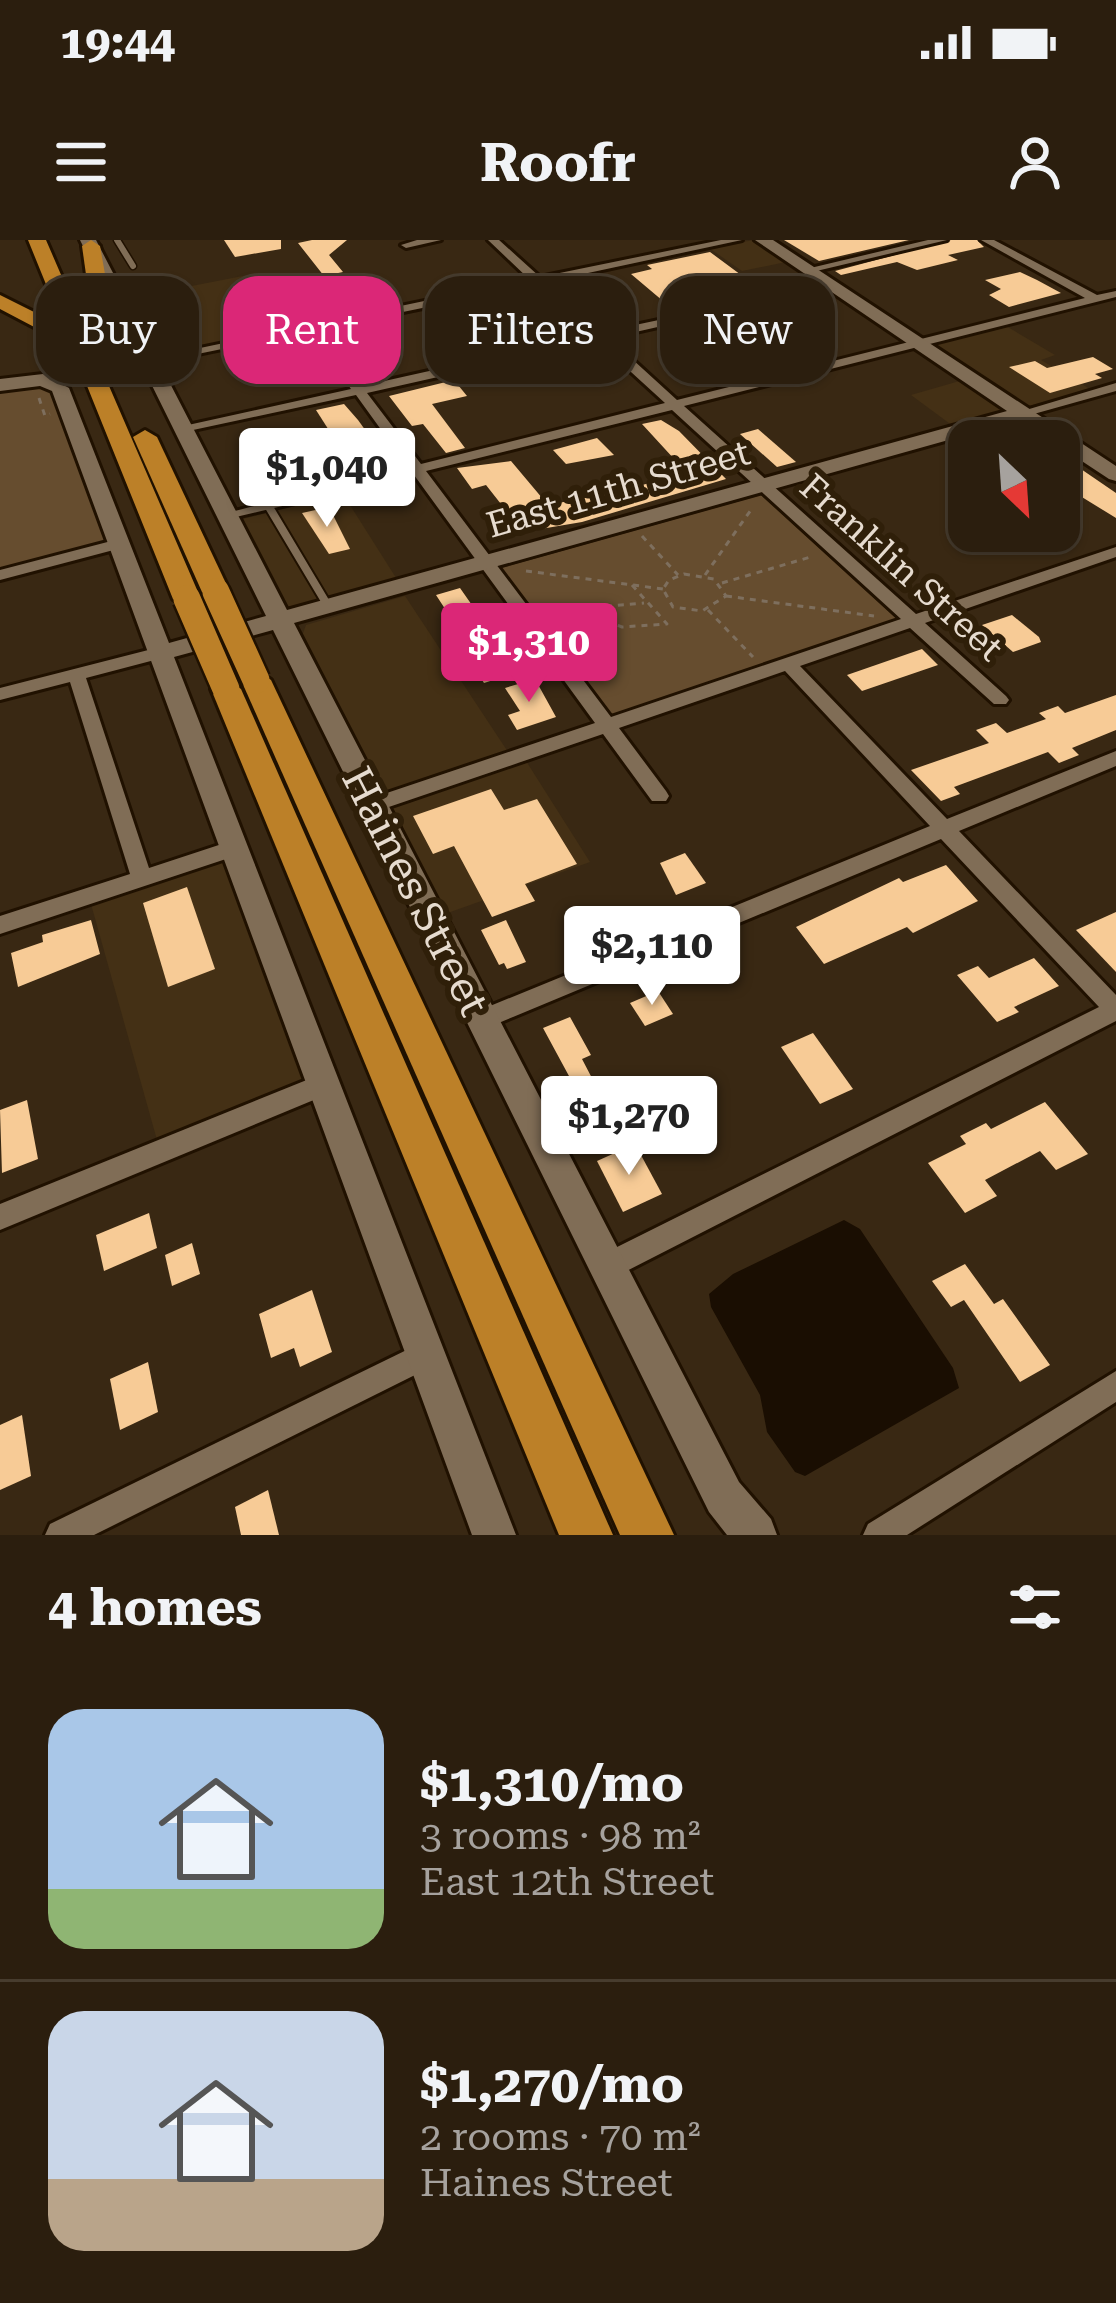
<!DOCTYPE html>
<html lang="en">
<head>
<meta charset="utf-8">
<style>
	body { margin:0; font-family:"Roboto Serif",serif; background:#372b1c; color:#f1f3f6; height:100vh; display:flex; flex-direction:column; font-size:45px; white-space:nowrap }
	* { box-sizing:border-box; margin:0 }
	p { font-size:39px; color:#a6a29e }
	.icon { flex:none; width:66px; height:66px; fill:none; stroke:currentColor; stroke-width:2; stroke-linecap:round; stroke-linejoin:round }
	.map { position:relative; height:1295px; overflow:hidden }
	.drawer { display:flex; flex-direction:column; background:#2b1e0e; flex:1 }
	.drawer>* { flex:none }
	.hud { position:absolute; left:36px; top:36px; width:1044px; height:108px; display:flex; gap:24px }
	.needle { width:78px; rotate:155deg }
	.controls { position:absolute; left:948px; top:180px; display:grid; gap:24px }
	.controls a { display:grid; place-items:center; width:132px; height:132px; border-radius:24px; background:#2b1e0e; box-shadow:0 3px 9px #0004,0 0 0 3px #473c2e; font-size:60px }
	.price { position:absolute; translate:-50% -102px; padding:0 27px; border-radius:12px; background:#fff; color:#222; font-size:39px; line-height:78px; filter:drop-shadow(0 3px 6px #0008) }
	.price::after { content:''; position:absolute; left:50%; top:72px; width:36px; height:27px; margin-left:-18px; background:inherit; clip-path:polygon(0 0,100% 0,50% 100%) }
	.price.active { background:#db2777; color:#fff }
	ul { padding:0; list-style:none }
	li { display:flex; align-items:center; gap:36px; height:300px; padding:0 48px }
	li+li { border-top:3px solid #473c2e }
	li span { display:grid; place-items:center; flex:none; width:336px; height:240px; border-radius:36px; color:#555 }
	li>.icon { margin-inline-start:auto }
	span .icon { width:144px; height:144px; fill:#fffc; stroke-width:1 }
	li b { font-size:51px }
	h2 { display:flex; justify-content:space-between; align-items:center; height:144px; padding:0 48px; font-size:51px }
	.chip { padding:0 42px; border-radius:36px; background:#2b1e0e; box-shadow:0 3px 9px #0004,0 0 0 3px #473c2e; font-size:42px; line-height:108px }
	.chip.active { background:#db2777; color:#fff }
	.status { display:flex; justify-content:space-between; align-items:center; height:84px; padding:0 60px; background:#2b1e0e; direction:ltr }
	.status svg { height:33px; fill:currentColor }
	header { display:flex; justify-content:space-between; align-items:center; height:156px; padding:0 48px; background:#2b1e0e; font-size:54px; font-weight:700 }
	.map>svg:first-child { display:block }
	.built { fill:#443015 }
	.green { fill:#664d2f }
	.water { fill:#1a0e02 }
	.building { fill:#f7cb96 }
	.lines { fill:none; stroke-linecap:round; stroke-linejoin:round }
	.lane-far1-casing { stroke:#201100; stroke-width:9 }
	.lane-casing { stroke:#201100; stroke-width:12 }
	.street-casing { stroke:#201100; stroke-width:6 }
	.secondary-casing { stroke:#201100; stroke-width:6 }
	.highway-casing { stroke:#201100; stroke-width:6 }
	.path { stroke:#7e6f5e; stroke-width:3; stroke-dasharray:6 6; stroke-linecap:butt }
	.lane-far1 { stroke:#806d56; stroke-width:6 }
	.lane { stroke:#806d56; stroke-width:8 }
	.street { fill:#806d56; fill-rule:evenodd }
	.secondary { fill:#806d56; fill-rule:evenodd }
	.highway { fill:#bc8028; fill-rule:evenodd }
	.highway-bridge-casing { stroke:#201100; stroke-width:32; stroke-linecap:butt }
	.highway-bridge { stroke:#bc8028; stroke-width:27 }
	.labels { text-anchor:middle; stroke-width:12; stroke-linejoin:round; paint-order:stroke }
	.far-street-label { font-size:36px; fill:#e6dbcf; stroke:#2f1f09 }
	.street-label { font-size:42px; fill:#e6dbcf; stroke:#2f1f09 }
</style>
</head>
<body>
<div class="status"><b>19:44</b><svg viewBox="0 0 49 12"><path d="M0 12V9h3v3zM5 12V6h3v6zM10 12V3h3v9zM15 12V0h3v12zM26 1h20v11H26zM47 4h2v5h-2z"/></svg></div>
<header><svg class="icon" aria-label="menu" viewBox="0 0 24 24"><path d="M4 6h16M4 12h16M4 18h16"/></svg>Roofr<svg class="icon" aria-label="person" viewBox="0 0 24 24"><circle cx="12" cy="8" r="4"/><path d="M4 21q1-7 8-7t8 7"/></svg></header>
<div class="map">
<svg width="1116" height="1295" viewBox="0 0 1116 1295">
	<rect width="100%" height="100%" fill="#392813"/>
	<g class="built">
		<polygon points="754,0 786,22 742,31 709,8"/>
		<polygon points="253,34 270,56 313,48 339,79 154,117 125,59"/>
		<polygon points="1006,86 1055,115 1041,120 1090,149 1026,167 931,105"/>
		<polygon points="963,140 1004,168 1002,173 953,186 911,155"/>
		<polygon points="343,254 398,341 291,369 282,365 239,280"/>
		<polygon points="405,356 516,524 526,521 590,622 442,675 301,399 306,385"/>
		<polygon points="226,619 307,839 157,900 91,664"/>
	</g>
	<g class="green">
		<polygon points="43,144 51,152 106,301 0,328 0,149"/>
		<polygon points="761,255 897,379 612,476 501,328"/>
	</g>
	<polygon class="water" points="844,980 860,989 953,1128 959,1148 805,1236 795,1232 767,1192 760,1155 711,1067 709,1054 733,1034"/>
	<g class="building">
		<polygon points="224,0 281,0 281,9 235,17"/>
		<polygon points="312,0 347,0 329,15 343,32 324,36 298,3"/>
		<polygon points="784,0 909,0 819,21"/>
		<polygon points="951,0 977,0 984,7 948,15 958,20 917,30 897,22 841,35 835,31"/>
		<polygon points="710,12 760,49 751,51 752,56 676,72 631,34 652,29 647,25"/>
		<polygon points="1020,32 1037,40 1061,53 1009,67 989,55 1001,49 985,40"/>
		<polygon points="767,67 785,81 753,88 791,118 782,120 785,122 711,143 678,116 722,105 695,83"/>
		<polygon points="543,69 546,72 570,95 545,98 523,73"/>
		<polygon points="166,75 182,106 158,111 142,79"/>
		<polygon points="1093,117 1113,129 1095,134 1102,138 1050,153 1009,127 1035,121 1047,128"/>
		<polygon points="454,140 467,156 432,164 465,208 446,213 423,184 412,186 389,156"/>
		<polygon points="344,164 358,180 371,198 339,206 316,170"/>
		<polygon points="661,180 679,191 726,239 582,282 523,292 486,245 472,249 457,228 511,221 548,265 616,252 687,233 642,184"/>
		<polygon points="758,189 796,222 777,227 740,194"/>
		<polygon points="597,198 614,215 566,224 553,210"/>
		<polygon points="1059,214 1116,253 1116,278 1059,243"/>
		<polygon points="329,267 350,309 329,314 302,273"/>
		<polygon points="460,348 474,368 480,367 509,408 494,413 509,435 484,443 465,413 468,412 460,399 464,398 436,355"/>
		<polygon points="1012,375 1039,397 1041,402 1013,412 982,385"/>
		<polygon points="922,409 938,425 862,451 847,435"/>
		<polygon points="535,439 556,477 517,490 508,475 520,471 505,448"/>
		<polygon points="1116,455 1116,490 1072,508 1079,515 1059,523 1048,512 954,547 960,554 941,561 911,530 989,503 976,490 996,483 1007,493 1046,479 1039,473 1058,466 1065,473"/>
		<polygon points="491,549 504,570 537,559 577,624 525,644 535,661 492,677 454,606 433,614 413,576"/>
		<polygon points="685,613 706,643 676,655 660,623"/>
		<polygon points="946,625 978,661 913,693 907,687 824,724 796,687 899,638 903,642"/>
		<polygon points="187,647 215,729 168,747 143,663"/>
		<polygon points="1116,672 1116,732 1076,690"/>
		<polygon points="91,680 100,714 18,747 11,713 43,702 42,695"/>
		<polygon points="506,680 526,722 507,729 504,723 499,725 481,690"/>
		<polygon points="1034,718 1059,746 1014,767 1019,772 997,782 957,735 978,726 989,738"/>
		<polygon points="658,751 673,774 645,786 630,763"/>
		<polygon points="570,777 591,815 582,819 594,842 576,849 543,788"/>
		<polygon points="813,793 853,849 820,864 781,807"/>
		<polygon points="27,860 38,919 2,933 0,870"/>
		<polygon points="1045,862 1088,914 1056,930 1040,911 985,940 997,956 965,973 928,923 966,904 960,896 986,883 991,889"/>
		<polygon points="635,904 662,954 623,972 597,921"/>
		<polygon points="149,973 157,1008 104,1031 96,995"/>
		<polygon points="192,1003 200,1034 172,1046 165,1015"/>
		<polygon points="965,1024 994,1064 1003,1059 1050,1125 1020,1142 964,1060 951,1067 932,1041"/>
		<polygon points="312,1050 332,1112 300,1127 294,1108 271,1118 259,1074"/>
		<polygon points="148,1122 158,1172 120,1190 110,1139"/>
		<polygon points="22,1175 31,1236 0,1250 0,1185"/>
		<polygon points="268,1250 279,1295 241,1295 235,1267"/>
	</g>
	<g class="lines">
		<defs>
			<polyline id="lane-far1" points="117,0 133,26"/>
			<polyline id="lane" points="269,267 328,366"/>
			<g id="street">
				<polygon points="417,0 441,0 406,8 401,5"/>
				<path d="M488 0H499L540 37 721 0H742L546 42 602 92 834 43 836 45 830 48 609 98 677 160 1085 58 981 0H994L1097 55 1116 51V57L684 166 916 374 1116 307V317L925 383 1006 456 1009 460 1006 464H994L910 388 800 426 947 579 1116 511V526L959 591 1116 755V781L607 1041 597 1037 593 1027 597 1017 1099 767 941 599 489 787 481 790 473 787 469 780 473 773 930 586 785 431 619 488 666 551 669 556 666 561H652L603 494 380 570H366L363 565 366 560 595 483 414 235 223 280V274L408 227 356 155 179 193V187L351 149 309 91 149 124 143 120 529 39ZM535 45 590 95 362 146 320 89ZM597 101 665 163 421 224 367 153ZM672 170 901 379 611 477 426 231Z"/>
				<polygon points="928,0 947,0 808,33 802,30"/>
				<polygon points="1116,143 1116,151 1023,177 1016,173"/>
				<polygon points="119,299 125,301 125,307 0,340 0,330"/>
				<polygon points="160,407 166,409 166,417 86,438 149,628 234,600 241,602 244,608 241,614 0,694 0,676 130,634 70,442 0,460 0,448"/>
				<polygon points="324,833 333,836 336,844 333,852 0,990 0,964"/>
				<polygon points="425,1101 435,1105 439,1115 435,1125 94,1295 45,1295 50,1284"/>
				<polygon points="1116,1131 1116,1162 907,1295 863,1295 868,1284"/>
			</g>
			<polygon id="secondary" points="80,0 96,0 287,370 1007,171 755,0 773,0 1116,226 1116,241 1109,239 1059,206 1059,201 1020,180 294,383 739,1242 771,1279 777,1295 727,1295 709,1272 273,390 174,417 516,1295 472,1295 52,151 40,146 0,151 0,139 43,134 69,148 169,403 266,376"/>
			<g id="highway">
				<polygon points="28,0 46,0 201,359 197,365 187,368 173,359 79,126 69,125 38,89 0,69 0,55 52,81 67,96"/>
				<polygon points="91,0 100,6 119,113 108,119 97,113 82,6"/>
				<polygon points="145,190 157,197 230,352 226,358 216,361 202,352 133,197"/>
				<polygon points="256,430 271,440 674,1295 620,1295 241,440"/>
				<polygon points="226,439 241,449 613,1295 559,1295 211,449"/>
			</g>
		</defs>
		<use href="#lane-far1" class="lane-far1-casing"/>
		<use href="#lane" class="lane-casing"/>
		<use href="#street" class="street-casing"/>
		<use href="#secondary" class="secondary-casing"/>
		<use href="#highway" class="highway-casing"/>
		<g class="path">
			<polyline points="39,158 45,176 50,174"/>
			<polyline points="642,296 678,335"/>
			<polyline points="526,331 663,349"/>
			<polygon points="684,334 714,339 726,356 702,371 673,367 663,349 669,340"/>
			<polyline points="705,335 753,267"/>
			<polyline points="722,343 814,316"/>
			<polyline points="632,345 667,384 622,387 595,377 599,367 644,363"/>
			<polyline points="726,356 874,376"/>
			<polyline points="708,370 753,417"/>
		</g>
		<use href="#lane-far1" class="lane-far1"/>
		<use href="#lane" class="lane"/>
		<use href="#street" class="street"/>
		<use href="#secondary" class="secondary"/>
		<use href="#highway" class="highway"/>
		<defs>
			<g id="highway-bridge">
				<polyline points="216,352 256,440"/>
				<polyline points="187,359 226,449"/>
			</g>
		</defs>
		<use href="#highway-bridge" class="highway-bridge-casing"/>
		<use href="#highway-bridge" class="highway-bridge"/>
	</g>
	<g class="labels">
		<g class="far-street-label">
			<text transform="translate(618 248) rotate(-16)" y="13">East 11th Street</text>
			<text transform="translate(902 327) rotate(42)" y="13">Franklin Street</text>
		</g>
		<g class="street-label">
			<text transform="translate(416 651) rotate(63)" y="15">Haines Street</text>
		</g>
	</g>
</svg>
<div class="controls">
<a><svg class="needle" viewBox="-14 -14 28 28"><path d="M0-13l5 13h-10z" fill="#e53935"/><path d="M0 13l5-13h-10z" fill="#a6a29e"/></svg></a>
</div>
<b class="price" style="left:327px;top:290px">$1,040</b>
<b class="price active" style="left:529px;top:465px">$1,310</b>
<b class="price" style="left:652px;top:768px">$2,110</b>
<b class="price" style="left:629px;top:938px">$1,270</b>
<div class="hud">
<a class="chip">Buy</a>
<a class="chip active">Rent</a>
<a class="chip">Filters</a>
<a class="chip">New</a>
</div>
</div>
<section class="drawer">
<h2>4 homes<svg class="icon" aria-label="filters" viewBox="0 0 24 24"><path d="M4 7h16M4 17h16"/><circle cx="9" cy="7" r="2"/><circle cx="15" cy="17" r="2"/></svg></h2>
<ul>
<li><span style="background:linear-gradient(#a9c7e8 75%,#8fb573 0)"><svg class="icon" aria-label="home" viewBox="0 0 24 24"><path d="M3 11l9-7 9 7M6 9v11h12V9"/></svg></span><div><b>$1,310/mo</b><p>3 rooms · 98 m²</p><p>East 12th Street</p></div></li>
<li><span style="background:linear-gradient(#c9d6e8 70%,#b9a48a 0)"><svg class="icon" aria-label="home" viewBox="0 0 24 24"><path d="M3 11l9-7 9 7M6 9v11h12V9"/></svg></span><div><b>$1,270/mo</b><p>2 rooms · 70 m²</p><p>Haines Street</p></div></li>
</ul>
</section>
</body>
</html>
